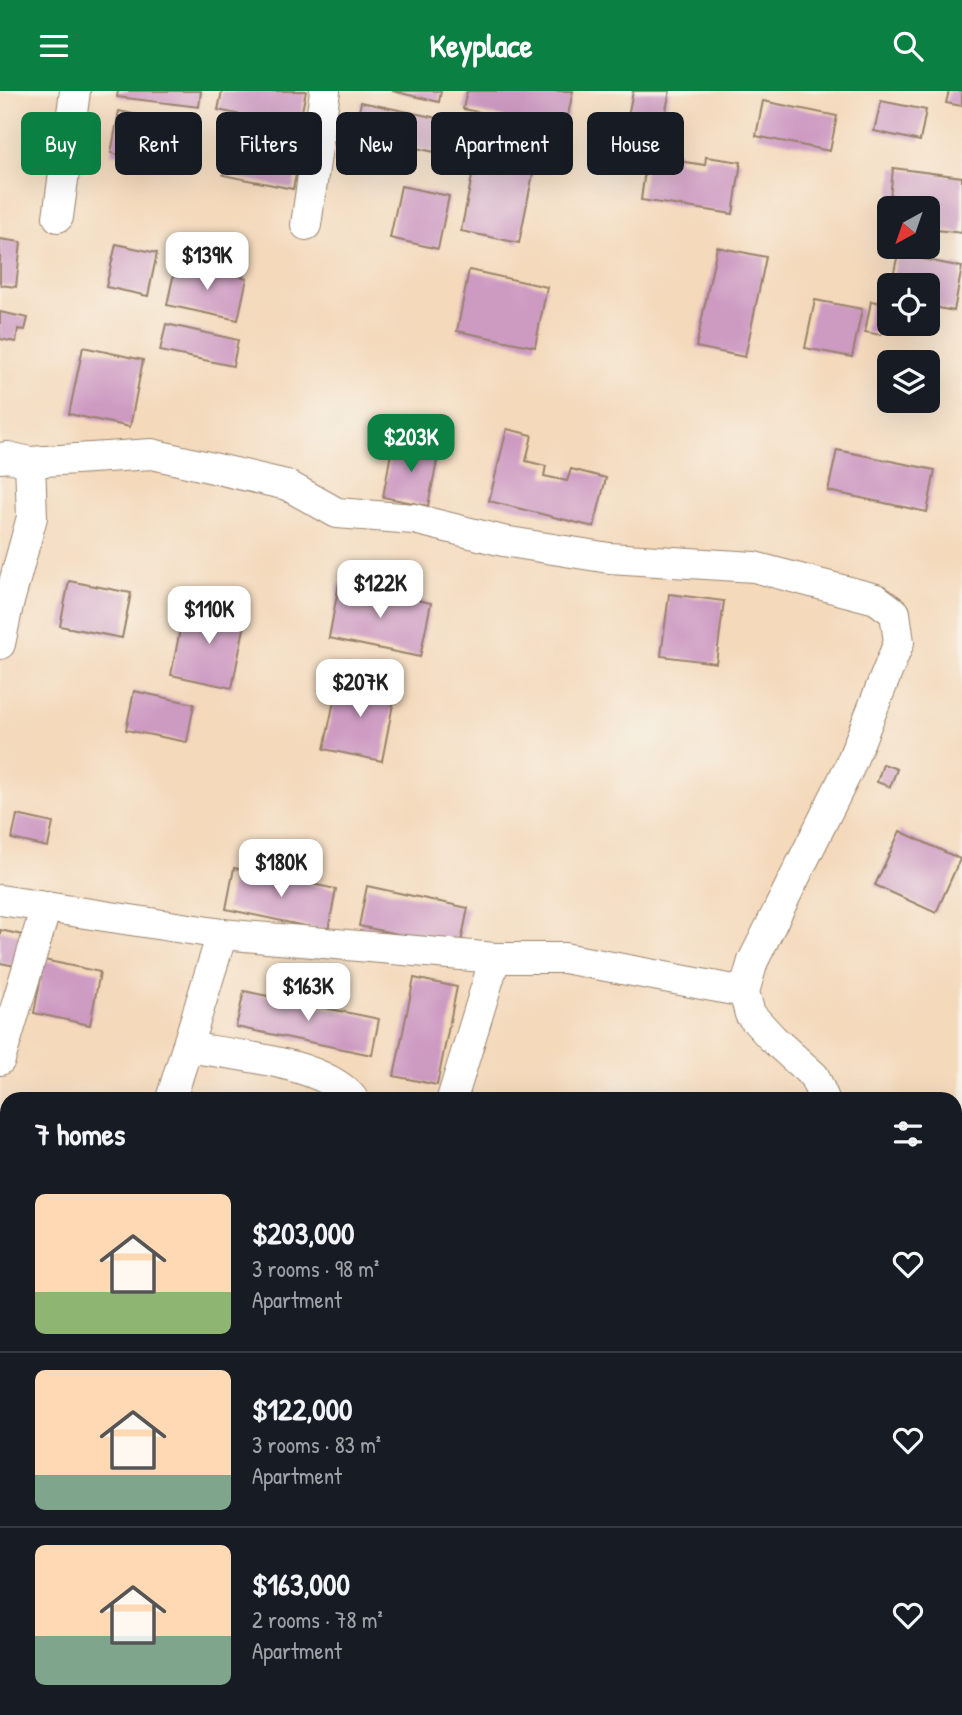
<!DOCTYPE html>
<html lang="en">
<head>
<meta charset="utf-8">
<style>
	body { margin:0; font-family:"Patrick Hand",sans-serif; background:#242831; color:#f1f3f6; height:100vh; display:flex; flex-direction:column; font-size:26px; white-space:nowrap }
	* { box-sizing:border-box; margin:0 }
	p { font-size:23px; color:#9ea1a6 }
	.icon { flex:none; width:38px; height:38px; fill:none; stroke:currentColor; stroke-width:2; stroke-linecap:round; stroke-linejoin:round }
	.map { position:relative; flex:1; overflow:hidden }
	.panel { position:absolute; left:0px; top:1001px; width:962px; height:623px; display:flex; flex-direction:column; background:#171b24; border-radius:21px 21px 0 0; box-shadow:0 7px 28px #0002 }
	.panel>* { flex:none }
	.banner { position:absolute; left:21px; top:21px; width:920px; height:63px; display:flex; gap:14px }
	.needle { width:46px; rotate:220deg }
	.tools { position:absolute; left:877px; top:105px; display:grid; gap:14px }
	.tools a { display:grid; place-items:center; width:63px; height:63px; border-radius:10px; background:#171b24; box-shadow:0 7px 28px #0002; font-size:35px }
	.price { position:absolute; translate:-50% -60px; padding:0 16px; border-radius:14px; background:#fff; color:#222; font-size:23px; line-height:46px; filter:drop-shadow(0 2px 4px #0008) }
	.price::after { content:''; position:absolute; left:50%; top:42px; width:21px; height:16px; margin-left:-10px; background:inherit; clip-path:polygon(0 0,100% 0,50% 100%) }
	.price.current { background:#0b8043; color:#fff }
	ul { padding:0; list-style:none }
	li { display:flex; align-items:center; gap:21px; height:175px; padding:0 35px }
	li+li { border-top:2px solid #363941 }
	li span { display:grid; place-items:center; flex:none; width:196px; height:140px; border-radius:10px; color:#555 }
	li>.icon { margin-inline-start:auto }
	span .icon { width:84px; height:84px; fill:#fffc; stroke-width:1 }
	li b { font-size:30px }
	h2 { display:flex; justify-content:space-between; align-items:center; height:84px; padding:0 35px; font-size:30px }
	.pill { padding:0 24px; border-radius:10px; background:#171b24; box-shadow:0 7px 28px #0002; font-size:24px; line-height:63px }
	.pill.current { background:#0b8043; color:#fff }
	header { display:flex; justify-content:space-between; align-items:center; height:91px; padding:0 35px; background:#0b8043; color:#fff; font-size:32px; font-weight:700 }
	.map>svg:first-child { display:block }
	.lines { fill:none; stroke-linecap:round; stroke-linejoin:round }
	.river { stroke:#6bc4e9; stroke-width:47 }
	.building { fill:#cd9ac2 }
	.street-casing { stroke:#98826c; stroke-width:32 }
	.street { stroke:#fff; stroke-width:30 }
</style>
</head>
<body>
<header><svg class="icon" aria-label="menu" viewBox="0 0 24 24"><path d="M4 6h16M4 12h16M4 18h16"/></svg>Keyplace<svg class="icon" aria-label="search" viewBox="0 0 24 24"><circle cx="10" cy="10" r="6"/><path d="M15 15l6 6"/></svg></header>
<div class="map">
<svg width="962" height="1624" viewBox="0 0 962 1624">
	<rect width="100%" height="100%" fill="#f7f3e8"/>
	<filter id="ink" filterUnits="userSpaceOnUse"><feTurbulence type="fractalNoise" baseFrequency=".0143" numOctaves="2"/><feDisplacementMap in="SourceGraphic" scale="14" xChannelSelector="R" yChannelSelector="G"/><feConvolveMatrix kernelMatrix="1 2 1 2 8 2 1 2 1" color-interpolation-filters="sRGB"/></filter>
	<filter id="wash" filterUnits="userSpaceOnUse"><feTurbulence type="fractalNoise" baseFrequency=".00686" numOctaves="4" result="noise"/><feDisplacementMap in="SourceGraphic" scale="28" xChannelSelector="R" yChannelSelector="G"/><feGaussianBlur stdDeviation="1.57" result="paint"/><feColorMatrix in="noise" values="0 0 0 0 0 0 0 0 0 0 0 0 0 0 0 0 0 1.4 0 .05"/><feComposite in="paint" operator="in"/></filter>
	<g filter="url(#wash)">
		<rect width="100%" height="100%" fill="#f4d9bb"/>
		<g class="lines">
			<polyline class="river" points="916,1624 928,1617"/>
		</g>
		<g id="blocks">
			<g class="building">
				<polygon points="118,0 201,0 199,16 117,6"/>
				<polygon points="222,0 306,0 299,36 218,19"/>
				<polygon points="392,0 441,0 439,11"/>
				<polygon points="467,0 573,0 565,39 463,18"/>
				<polygon points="633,0 670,0 663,33 628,25"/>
				<polygon points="949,0 962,0 962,15 946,12"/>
				<polygon points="763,10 837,25 830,60 756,45"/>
				<polygon points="881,10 926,19 920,50 874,40"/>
				<polygon points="361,11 456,31 449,64 354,44"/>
				<polygon points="119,20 194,36 185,77 111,62"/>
				<polygon points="233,37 303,51 293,98 223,84"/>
				<polygon points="481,41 539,53 519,152 461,140"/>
				<polygon points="657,57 680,61 678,70 705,74 706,66 741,71 733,123 641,109 647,64 656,65"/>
				<polygon points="893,77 962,86 962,142 928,138 928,117 889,117"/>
				<polygon points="401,95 449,105 438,158 390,147"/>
				<polygon points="0,148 21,151 16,196 0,194"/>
				<polygon points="116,153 157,162 148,205 106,196"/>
				<polygon points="717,156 766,166 745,266 696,256"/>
				<polygon points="898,163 962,176 954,220 928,215 928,194 891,194"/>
				<polygon points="176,172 247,187 238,229 167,214"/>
				<polygon points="469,179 547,196 535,256 457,240"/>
				<polygon points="815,209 862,218 852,266 805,257"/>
				<polygon points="871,210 887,213 881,244 865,241"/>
				<polygon points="0,221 28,227 25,239 18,238 16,251 0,248"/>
				<polygon points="166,233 238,249 233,275 160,260"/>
				<polygon points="83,256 143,269 130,336 69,323"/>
				<polygon points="507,338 532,344 526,370 546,375 544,385 567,390 571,378 606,387 594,436 489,410"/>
				<polygon points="393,351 439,360 428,415 383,406"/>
				<polygon points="837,359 935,379 927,421 828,400"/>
				<polygon points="69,490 131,502 122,547 60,535"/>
				<polygon points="339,493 431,512 420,566 329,547"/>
				<polygon points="669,503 724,510 716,572 661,565"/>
				<polygon points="185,514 246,527 232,597 171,584"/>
				<polygon points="339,586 396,598 382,670 324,658"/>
				<polygon points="134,600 194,613 187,651 126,639"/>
				<polygon points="883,673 897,678 890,696 877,691"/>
				<polygon points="17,724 53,732 48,756 12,748"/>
				<polygon points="900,740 960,768 936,822 875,794"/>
				<polygon points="234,777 336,798 328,840 226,818"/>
				<polygon points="367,795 468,817 460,856 359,835"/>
				<polygon points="0,839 27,845 21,876 0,872"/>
				<polygon points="44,869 100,881 90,934 34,922"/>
				<polygon points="414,887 457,896 437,994 394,985"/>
				<polygon points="244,900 379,928 372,964 236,936"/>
				<polygon points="0,1080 7,1082 7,1142 0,1140"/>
				<polygon points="175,1617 220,1617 218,1624 173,1624"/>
				<polygon points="325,1617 353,1617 351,1624 323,1624"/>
			</g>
		</g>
	</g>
	<g filter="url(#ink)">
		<use href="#blocks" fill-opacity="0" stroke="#98826c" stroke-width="2"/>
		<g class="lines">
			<defs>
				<g id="street">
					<polyline points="58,126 75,0"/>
					<polyline points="306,134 325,0"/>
					<polyline points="0,367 8,366 30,371 32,426 8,514 0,553"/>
					<polyline points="30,371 152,363 287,394 337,422 414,428 503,450 609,467 754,476 876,508 895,522 899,551 849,677 753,870 744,901 750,923 772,947 814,985 824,1008"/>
					<polyline points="0,809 222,843 495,867 452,1008"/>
					<polyline points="495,867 564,867 744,901"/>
					<path d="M187 956C233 964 324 971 353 1008"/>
					<polyline points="0,969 46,816"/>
					<polyline points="171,1008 222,843"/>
				</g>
			</defs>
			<use href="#street" class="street-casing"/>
			<use href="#street" class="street"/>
		</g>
	</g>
</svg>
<div class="tools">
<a><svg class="needle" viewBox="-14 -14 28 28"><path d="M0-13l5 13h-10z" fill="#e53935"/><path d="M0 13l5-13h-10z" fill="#9ea1a6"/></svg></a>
<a><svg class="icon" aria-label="locate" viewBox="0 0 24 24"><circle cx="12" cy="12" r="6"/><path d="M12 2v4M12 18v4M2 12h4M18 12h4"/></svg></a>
<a><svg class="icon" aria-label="layers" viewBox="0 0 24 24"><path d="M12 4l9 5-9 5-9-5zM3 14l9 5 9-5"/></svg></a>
</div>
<b class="price" style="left:207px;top:201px">$139K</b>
<b class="price current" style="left:411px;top:383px">$203K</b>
<b class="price" style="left:380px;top:529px">$122K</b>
<b class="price" style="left:209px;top:555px">$110K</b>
<b class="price" style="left:360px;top:628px">$207K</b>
<b class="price" style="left:281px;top:808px">$180K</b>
<b class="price" style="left:308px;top:932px">$163K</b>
<div class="banner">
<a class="pill current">Buy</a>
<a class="pill">Rent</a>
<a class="pill">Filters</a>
<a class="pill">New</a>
<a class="pill">Apartment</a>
<a class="pill">House</a>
</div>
<section class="panel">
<h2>7 homes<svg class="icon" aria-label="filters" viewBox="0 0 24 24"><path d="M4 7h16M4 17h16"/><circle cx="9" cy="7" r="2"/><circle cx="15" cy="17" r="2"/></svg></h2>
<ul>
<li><span style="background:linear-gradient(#ffd9b3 70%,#8fb573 0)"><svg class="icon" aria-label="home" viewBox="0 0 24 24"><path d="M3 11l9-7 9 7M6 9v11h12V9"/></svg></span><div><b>$203,000</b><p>3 rooms · 98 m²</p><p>Apartment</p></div><svg class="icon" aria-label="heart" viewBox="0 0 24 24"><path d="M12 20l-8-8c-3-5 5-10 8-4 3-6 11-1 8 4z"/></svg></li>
<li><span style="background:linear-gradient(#ffd9b3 75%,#7fa58c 0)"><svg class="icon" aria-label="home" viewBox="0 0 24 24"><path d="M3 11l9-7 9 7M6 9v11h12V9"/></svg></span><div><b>$122,000</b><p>3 rooms · 83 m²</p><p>Apartment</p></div><svg class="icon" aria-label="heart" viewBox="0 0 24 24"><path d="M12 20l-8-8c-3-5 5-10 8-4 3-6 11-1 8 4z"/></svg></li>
<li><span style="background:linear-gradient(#ffd9b3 65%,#7fa58c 0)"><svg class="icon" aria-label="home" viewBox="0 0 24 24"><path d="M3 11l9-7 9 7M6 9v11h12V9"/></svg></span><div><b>$163,000</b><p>2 rooms · 78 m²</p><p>Apartment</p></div><svg class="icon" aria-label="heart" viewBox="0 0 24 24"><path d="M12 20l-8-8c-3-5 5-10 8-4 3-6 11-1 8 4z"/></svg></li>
</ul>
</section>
</div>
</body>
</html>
